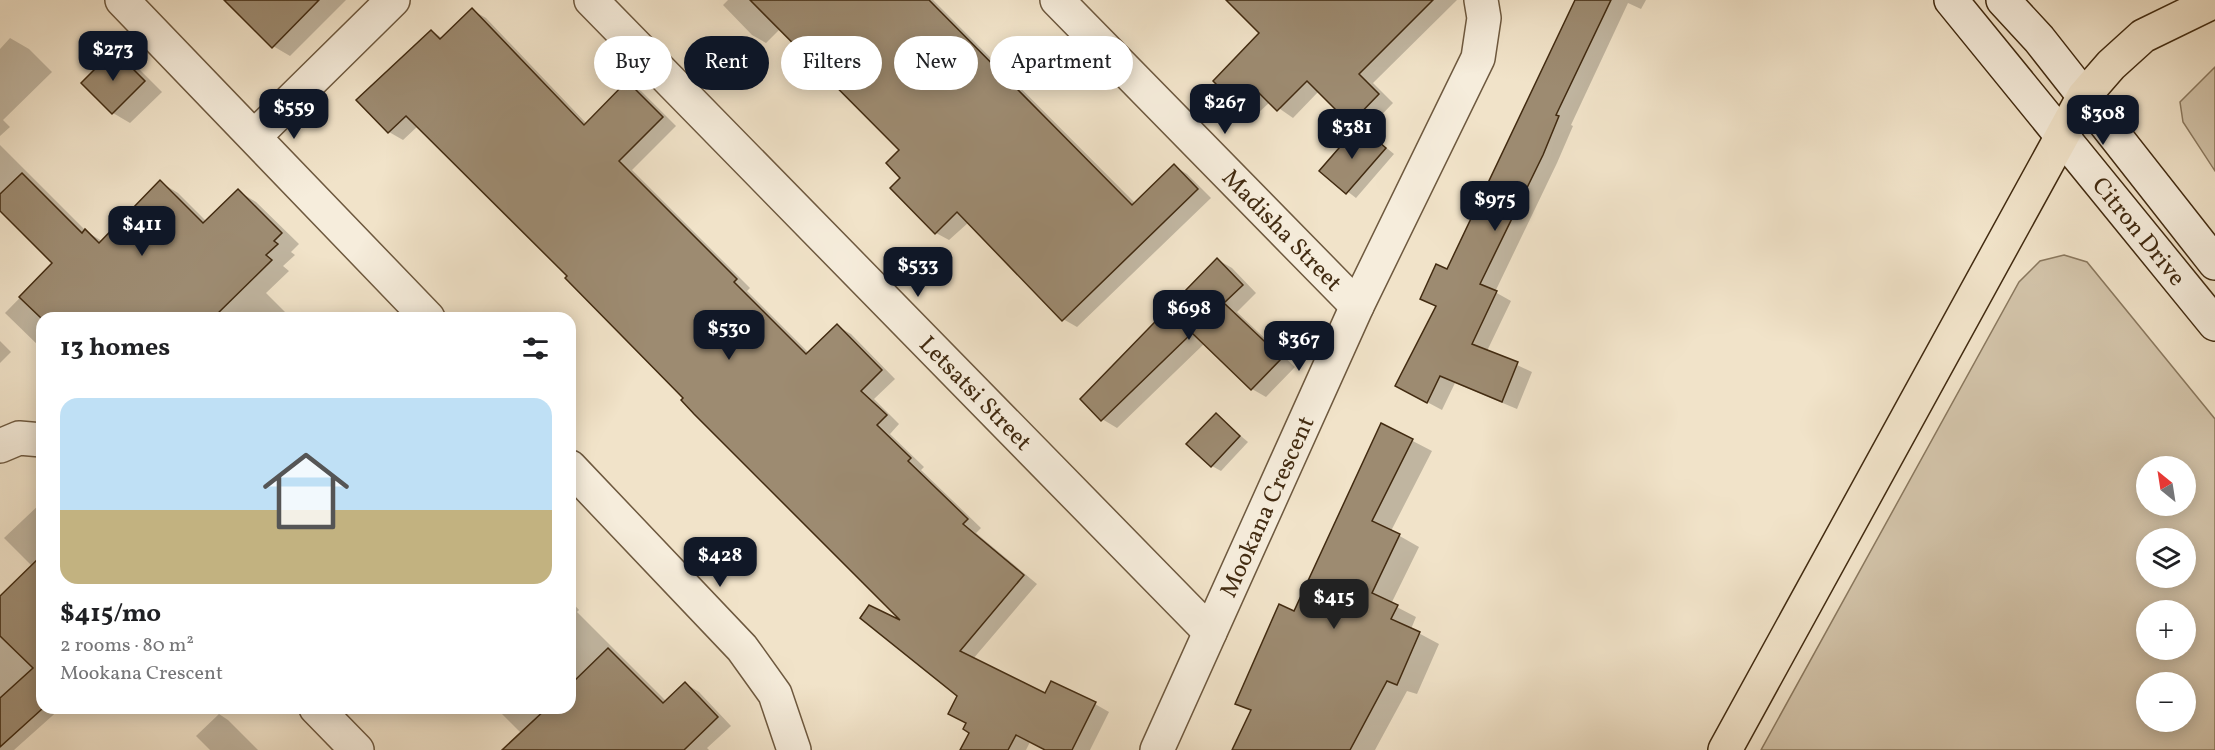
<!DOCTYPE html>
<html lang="en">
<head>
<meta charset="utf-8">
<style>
	body { margin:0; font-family:Vollkorn,serif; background:#f2f2f2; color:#202124; height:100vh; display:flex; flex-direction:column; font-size:22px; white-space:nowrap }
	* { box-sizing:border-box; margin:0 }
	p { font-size:20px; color:#757577 }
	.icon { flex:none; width:33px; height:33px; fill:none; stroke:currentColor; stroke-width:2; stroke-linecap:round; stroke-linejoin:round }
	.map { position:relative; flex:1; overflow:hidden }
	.details { position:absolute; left:36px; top:312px; width:540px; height:402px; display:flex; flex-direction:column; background:#fff; border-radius:18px; box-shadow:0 3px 15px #0003 }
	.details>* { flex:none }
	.banner { position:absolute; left:594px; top:36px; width:570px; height:54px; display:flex; gap:12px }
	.needle { width:39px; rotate:330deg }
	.controls { position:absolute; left:2136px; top:456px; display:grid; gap:12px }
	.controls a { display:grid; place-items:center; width:60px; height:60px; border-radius:50%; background:#fff; box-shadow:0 3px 15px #0003; font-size:30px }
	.price { position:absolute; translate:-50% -51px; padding:0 14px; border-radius:12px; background:#111827; color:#fff; font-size:20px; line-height:39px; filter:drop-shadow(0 2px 3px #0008) }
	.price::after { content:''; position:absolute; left:50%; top:36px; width:18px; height:14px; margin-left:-9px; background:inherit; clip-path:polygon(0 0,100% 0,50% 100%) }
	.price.current { background:#222; color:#fff }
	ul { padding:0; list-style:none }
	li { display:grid; align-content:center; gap:12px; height:318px; padding:0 24px }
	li+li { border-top:2px solid #e0e0e0 }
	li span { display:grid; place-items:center; height:186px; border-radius:18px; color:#555 }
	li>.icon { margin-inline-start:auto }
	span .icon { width:108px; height:108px; fill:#fffc; stroke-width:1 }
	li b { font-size:26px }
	h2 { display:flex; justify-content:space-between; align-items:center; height:72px; padding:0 24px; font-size:26px }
	.tag { padding:0 21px; border-radius:27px; background:#fff; box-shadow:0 3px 15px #0003; font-size:21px; line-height:54px }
	.tag.current { background:#111827; color:#fff }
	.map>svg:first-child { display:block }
	.green { fill:#d3c4aa; stroke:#8a785e; stroke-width:1.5; fill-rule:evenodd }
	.shadow { fill:#0003 }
	.building { fill:#9d8b71; stroke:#422b11; stroke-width:1.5 }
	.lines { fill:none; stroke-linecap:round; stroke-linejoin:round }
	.street-casing { stroke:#6e593f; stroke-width:36 }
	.secondary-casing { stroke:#422b11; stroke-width:36 }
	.highway-casing { stroke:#422b11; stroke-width:36 }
	.street { stroke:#f6eddc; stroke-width:33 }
	.secondary { stroke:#f6eddc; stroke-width:33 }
	.highway { stroke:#f1e3c9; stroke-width:33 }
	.labels { text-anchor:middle; stroke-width:5; stroke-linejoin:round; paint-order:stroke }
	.street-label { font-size:24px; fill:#422b11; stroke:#f6eddc }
</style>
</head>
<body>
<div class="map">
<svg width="2215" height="750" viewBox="0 0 2215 750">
	<rect width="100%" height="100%" fill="#f1e3c9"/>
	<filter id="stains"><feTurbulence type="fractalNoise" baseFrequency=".00333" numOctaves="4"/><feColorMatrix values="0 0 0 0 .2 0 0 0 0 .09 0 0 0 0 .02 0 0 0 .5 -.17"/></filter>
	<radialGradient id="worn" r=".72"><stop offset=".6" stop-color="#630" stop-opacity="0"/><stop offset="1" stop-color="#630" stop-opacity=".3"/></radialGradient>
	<g class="green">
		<polygon points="2215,67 2215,171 2183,122 2180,102"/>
		<path d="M2064 255 2087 262 2215 419V750H1761L2019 282 2040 261ZM2146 466H2186V506H2146ZM2146 538H2186V578H2146ZM2146 610H2186V650H2146ZM2146 682H2186V722H2146Z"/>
	</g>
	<g class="shadow">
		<polygon points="250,0 346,0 290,56 273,46"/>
		<polygon points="728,0 933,0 1136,204 1174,166 1187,174 1211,198 1077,327 1063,319 969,222 949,240 936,233 902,178 901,150 780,29 766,43 752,35 723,5"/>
		<polygon points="1229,0 1457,0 1373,83 1393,103 1366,131 1394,154 1356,198 1321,171 1359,128 1351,123 1319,91 1293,118 1270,102 1256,115 1241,106 1261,33"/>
		<polygon points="1577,0 1646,0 1641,9 1628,3 1571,125 1573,126 1557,163 1495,292 1511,301 1487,351 1532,372 1517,409 1455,383 1442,410 1412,394 1437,307 1422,299 1448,271"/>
		<polygon points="472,10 486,18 587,124 627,83 641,91 676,126 632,170 750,288 747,291 809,353 837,326 851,334 895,379 874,399 899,424 890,434 924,467 921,470 981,528 976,533 1037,584 973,659 1045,695 1095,704 1109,712 1090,750 1046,750 1030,742 1026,750 962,750 971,732 958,695 906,624 569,276 418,126 403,140 389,132 432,31 442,38"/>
		<polygon points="10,38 29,49 52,72 3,120 10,127 0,136 0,49"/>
		<polygon points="114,52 132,62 162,92 130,123 113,113"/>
		<polygon points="0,145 87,232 102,241 160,182 178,193 207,222 238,191 256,202 299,244 291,252 295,255 283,266 289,271 266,293 291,318 42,318 42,349 5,313 54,263 0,209"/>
		<polygon points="1218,260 1232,268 1256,293 1237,312 1295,367 1266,397 1252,389 1205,343 1117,428 1102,419"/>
		<polygon points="0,341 11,352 0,363"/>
		<polygon points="1216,415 1248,442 1221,471 1212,466"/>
		<polygon points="1382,425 1432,451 1391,531 1419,547 1391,604 1416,617 1411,629 1439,644 1417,694 1407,691 1375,750 1233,750 1252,711 1237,703 1295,613"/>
		<polygon points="42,502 42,708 61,708 14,750 0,750 0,598 32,566 4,538"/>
		<polygon points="570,600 579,610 577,612 667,702 686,684 699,692 731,726 707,748 709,750 538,750 500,712 492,708 570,708"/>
		<polygon points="219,714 228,720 258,750 210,750 196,736"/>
	</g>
	<g class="building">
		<polygon points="224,0 319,0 272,48"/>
		<polygon points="750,0 929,0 1132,205 1174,164 1198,189 1062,321 957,212 935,234 890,188 900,178 886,163 899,150"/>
		<polygon points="1226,0 1433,0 1359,74 1379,94 1350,124 1307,81 1277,111 1257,91 1240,108 1213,81 1259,33"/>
		<polygon points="1575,0 1611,0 1556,115 1559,116 1543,155 1480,284 1497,291 1472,344 1518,362 1502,402 1440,376 1427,403 1395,386 1436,306 1420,299 1436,264 1447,269"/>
		<polygon points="472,8 584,125 627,81 663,117 619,161 737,279 734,282 806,354 837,324 882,370 861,391 887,415 877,425 911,458 908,461 968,519 963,524 1024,575 960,651 1045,693 1051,681 1096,702 1072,750 1045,750 1016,735 1008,750 960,750 969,733 963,729 966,723 948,714 957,696 860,618 869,605 900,620 694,414 681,400 683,398 565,278 567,276 406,116 388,133 356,100 431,30 440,39"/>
		<polygon points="114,50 145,81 112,114 81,83"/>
		<polygon points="1359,125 1386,148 1346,194 1319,171"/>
		<polygon points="22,173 82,233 85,229 99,243 160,180 203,223 238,189 282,233 274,241 278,244 266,255 272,260 213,318 41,318 19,297 52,263 0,211 0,194"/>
		<polygon points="1217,258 1243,285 1224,303 1282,358 1251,390 1192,333 1101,421 1080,399"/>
		<polygon points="1216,413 1240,436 1211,467 1186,444"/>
		<polygon points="1381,423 1413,439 1372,521 1400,534 1372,593 1398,605 1391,619 1420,632 1397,685 1387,681 1350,750 1232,750 1251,710 1235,704 1279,604 1294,611"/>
		<polygon points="42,555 42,709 0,747 0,698 33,668 0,636 0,596"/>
		<polygon points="608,648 663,703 685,682 718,717 684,750 502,750 547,708 570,708 570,685"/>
	</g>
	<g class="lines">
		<defs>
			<g id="street">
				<polyline points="122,0 428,318"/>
				<path id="s1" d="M591 0 1210 632"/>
				<path id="s2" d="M1057 0 1357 306"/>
				<polyline points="255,136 393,0"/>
				<polyline points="0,446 19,438 42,440"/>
				<polyline points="570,467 742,648 775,694 794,750"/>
				<polyline points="316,708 357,750"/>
				<path id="s3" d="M1157 750 1357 306 1478 58 1484 18 1481 0"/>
			</g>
			<g id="secondary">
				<path id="s4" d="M1951 0 2215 324"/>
				<polyline points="2003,0 2039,39 2215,263"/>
			</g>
			<polyline id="highway" points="1725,750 2084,96 2111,65 2143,36 2215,1"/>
		</defs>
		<use href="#street" class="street-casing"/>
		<use href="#secondary" class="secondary-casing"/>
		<use href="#highway" class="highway-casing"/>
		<use href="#street" class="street"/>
		<use href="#secondary" class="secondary"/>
		<use href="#highway" class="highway"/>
	</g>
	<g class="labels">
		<g class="street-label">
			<text dy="8" stroke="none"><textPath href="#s2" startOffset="322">Madisha Street</textPath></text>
			<text dy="8" stroke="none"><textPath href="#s4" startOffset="298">Citron Drive</textPath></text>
			<text dy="8" stroke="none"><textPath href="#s1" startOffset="550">Letsatsi Street</textPath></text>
			<text dy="8" stroke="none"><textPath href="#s3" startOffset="267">Mookana Crescent</textPath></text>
		</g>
	</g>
	<rect width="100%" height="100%" filter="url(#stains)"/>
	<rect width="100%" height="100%" fill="url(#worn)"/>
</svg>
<div class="controls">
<a><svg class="needle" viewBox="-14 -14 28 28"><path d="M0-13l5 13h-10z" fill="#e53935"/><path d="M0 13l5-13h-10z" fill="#757577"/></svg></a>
<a><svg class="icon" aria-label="layers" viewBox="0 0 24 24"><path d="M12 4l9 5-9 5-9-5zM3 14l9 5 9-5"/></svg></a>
<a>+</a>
<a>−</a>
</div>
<b class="price" style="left:113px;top:82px">$273</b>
<b class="price" style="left:1225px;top:135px">$267</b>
<b class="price" style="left:294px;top:140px">$559</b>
<b class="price" style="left:2103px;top:146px">$308</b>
<b class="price" style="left:1352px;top:160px">$381</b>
<b class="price" style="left:1495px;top:232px">$975</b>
<b class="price" style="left:142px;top:257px">$411</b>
<b class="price" style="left:918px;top:298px">$533</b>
<b class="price" style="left:1189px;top:341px">$698</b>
<b class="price" style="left:729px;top:361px">$530</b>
<b class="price" style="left:1299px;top:372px">$367</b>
<b class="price" style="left:720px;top:588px">$428</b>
<b class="price current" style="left:1334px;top:630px">$415</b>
<div class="banner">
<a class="tag">Buy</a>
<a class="tag current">Rent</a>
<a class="tag">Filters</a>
<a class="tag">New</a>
<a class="tag">Apartment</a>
</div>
<section class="details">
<h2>13 homes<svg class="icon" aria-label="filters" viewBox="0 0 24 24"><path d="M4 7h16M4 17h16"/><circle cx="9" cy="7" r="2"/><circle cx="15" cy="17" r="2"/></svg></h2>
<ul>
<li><span style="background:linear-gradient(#bfe0f5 60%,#c2b280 0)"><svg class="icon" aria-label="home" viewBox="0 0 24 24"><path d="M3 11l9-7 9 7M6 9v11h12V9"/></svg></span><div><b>$415/mo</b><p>2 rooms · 80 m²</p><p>Mookana Crescent</p></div></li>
</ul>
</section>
</div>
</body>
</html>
